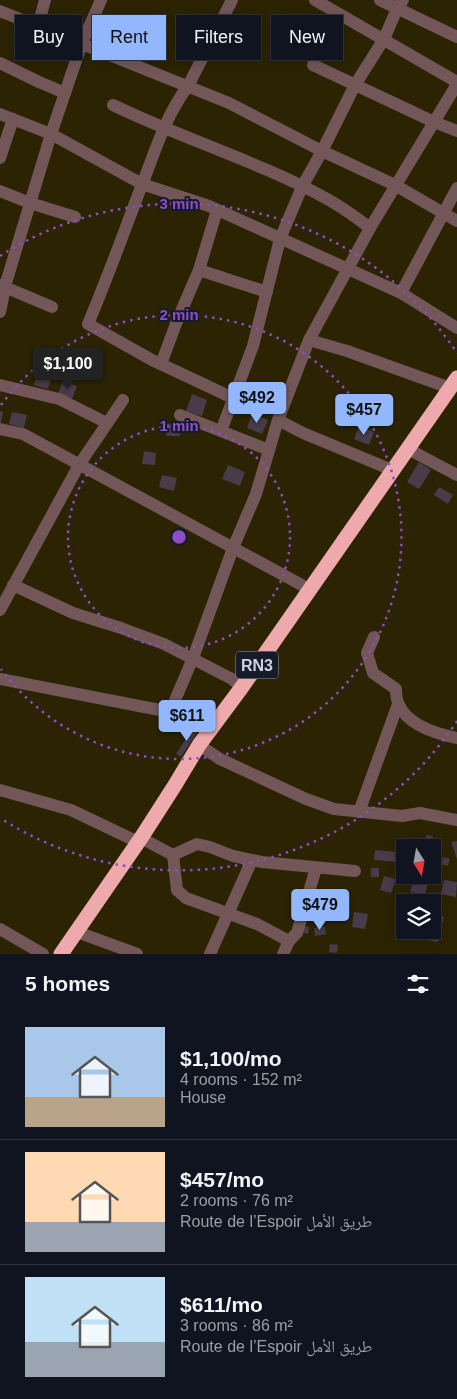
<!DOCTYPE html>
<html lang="en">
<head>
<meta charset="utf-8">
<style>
	body { margin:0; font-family:Arial,"Noto Naskh Arabic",sans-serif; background:#191d29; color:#f1f3f6; height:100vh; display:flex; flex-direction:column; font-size:19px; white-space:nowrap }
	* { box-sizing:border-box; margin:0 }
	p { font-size:16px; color:#9c9ea5 }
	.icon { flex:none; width:28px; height:28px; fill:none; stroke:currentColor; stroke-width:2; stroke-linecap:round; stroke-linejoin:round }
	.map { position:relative; height:954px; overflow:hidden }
	.side { display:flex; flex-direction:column; background:#101420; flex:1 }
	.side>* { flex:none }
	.banner { position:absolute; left:15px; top:15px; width:428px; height:45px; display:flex; gap:10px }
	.needle { width:32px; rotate:169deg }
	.tools { position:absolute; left:396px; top:839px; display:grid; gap:10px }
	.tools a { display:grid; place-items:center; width:45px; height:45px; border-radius:0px; background:#101420; box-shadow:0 2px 12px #0003,0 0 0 1px #30333e; font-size:25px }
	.price { position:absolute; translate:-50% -42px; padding:0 11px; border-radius:5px; background:#92b7fd; color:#111; font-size:16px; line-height:32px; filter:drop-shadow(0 1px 2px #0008) }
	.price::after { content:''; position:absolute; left:50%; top:30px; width:15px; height:11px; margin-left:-8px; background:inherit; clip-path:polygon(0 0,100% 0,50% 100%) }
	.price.current { background:#222; color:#fff }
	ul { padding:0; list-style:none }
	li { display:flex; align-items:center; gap:15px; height:125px; padding:0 25px }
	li+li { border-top:1px solid #30333e }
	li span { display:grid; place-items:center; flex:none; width:140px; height:100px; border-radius:0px; color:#555 }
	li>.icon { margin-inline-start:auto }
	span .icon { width:60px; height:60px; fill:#fffc; stroke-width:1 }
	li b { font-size:21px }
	h2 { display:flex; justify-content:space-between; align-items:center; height:60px; padding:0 25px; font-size:21px }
	.chip { padding:0 18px; border-radius:0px; background:#101420; box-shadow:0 2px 12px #0003,0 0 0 1px #30333e; font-size:18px; line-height:45px }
	.chip.current { background:#92b7fd; color:#111 }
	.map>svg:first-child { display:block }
	.sand { fill:#2b2302; fill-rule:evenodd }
	.building { fill:#493b4a }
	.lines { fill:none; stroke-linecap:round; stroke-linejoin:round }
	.minor { stroke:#735758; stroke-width:12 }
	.highway { stroke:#eea9ac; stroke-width:15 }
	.ring { fill:none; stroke:#8c4dc5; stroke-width:2.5; stroke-dasharray:2.5 5 }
	.labels { text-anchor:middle; stroke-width:4; stroke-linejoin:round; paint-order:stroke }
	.shield { fill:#161b2b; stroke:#979ba7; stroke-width:1 }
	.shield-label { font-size:16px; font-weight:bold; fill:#ced2dc }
	.centre { fill:#8c4dc5; stroke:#161b2b; stroke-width:2.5 }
	.ring-label { font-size:15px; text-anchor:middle; font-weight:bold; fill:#8c4dc5; stroke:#161b2b; stroke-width:4; stroke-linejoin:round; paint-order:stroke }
</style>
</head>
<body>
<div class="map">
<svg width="457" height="954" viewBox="0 0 457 954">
	<rect width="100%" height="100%" fill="#161b2b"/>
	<path class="sand" d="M0 0H457V954H0ZM405 848H432V875H405ZM405 902H432V930H405Z"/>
	<g class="building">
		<polygon points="38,371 52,375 48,389 34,385"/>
		<polygon points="63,381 77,386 72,399 58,394"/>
		<polygon points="192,394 207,400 202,416 186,411"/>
		<polygon points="0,411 3,412 1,423 0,423"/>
		<polygon points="12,412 27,415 24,428 9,424"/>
		<polygon points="252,414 268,420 262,434 247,428"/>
		<rect x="166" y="424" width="14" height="12"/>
		<polygon points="359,426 374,432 369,445 354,439"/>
		<polygon points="144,451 156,453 155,465 142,464"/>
		<polygon points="419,462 431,470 419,489 407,482"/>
		<polygon points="228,465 245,472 240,486 222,479"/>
		<polygon points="162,475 177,478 174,491 159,487"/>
		<polygon points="439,487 453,495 448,504 434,495"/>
		<polygon points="193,728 198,731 181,757 176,754"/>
		<polygon points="426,835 433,836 432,843 426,842"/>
		<polygon points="457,841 457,859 451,842"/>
		<polygon points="423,844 438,847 436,861 432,861 432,848 423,848"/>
		<polygon points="375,850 397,852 396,862 374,860"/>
		<polygon points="443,857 450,859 448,866 441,864"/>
		<rect x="371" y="868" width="8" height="9"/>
		<polygon points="384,876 396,879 391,893 380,890"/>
		<polygon points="414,879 428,882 425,895 410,892"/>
		<polygon points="444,880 457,882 456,897 441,894"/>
		<polygon points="354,912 368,914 365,929 352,927"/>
		<polygon points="435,914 444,917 442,924 433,921"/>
		<polygon points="302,926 309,927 308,934 300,932"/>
		<polygon points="432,926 441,928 438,942 422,939 424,930 432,930"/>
		<polygon points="325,927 326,934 315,936 314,928"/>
		<polygon points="330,944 338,945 337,953 329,952"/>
	</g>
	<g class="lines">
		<g class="minor">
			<path d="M232 0 188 86C166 115 156 149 143 182 125 229 108 277 88 324L152 360 233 398"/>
			<polyline points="315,0 457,82"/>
			<polyline points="380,0 457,37"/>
			<polyline points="0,11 229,103 322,151 395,185 457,221"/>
			<polyline points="38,26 45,0"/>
			<polyline points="0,63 39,82 65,93"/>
			<polyline points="313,65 434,122 457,131"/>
			<path d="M113 105C183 139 260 162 329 200 343 208 357 218 370 228"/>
			<polyline points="0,114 51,134 142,184 209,206 401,293 457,328"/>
			<polyline points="0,158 13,119"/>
			<polyline points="0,191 30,203 75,217"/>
			<polyline points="199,270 267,292"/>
			<polyline points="0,285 52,307"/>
			<polyline points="401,293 457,188"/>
			<polyline points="0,312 6,283 51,134 82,43 101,0"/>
			<polyline points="309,340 347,351 450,388"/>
			<polyline points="161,364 177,321 199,270 217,210"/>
			<polyline points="0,385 59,399 107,423"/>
			<polyline points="180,415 269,450"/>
			<polyline points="278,420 303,433 392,470"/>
			<polyline points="0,429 23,434 311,590"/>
			<polyline points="221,431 253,346 280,239 302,187 322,151 355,85 384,39 397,9 403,0"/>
			<polyline points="408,449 457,475"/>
			<polyline points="13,585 73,613 121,628 164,644 232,679 242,687"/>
			<polyline points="0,610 79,465 123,400"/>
			<path d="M374 637 367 653 373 673 396 689C396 694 397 701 399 705 408 725 437 734 457 738"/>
			<polyline points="0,679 170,712 211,729"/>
			<polyline points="170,712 193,658 233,548 256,494 278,420 309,340 370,228 457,84"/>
			<polyline points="199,745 220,759 306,799 334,809 402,816 420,813 457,820"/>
			<polyline points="0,790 71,810 138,842"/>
			<polyline points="359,812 398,704"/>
			<polyline points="141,838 173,855"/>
			<polyline points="173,855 197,844 210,847 233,856 262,862 355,871"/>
			<polyline points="173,855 177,890 186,898 257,924 289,941"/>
			<polyline points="0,929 43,954"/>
			<polyline points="77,932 137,954"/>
			<polyline points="210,954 252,860"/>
			<polyline points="283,954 289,941 297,933 316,868"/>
		</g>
		<polyline class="highway" points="61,954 141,838 175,785 199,745 242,687 457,378"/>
	</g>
	<g class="ring">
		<circle cx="179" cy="537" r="111"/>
		<path d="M1 405A222 222 0 1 1 1 669"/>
		<path d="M457 721A333 333 0 0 1 0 818M0 256A333 333 0 0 1 457 353"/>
	</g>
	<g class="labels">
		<rect class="shield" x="236" y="651.5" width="42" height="27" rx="4"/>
		<g class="shield-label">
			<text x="257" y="671">RN3</text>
		</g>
	</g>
	<circle cx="179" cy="537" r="8" class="centre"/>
	<g class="ring-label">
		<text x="179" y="209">3 min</text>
		<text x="179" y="320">2 min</text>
		<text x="179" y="431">1 min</text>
	</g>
</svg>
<div class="tools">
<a><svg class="needle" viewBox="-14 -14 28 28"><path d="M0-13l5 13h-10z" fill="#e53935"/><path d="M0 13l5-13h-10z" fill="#9c9ea5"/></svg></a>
<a><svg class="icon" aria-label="layers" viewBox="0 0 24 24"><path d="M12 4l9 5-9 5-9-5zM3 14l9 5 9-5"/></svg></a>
</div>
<b class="price current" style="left:68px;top:390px">$1,100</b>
<b class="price" style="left:257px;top:424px">$492</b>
<b class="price" style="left:364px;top:436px">$457</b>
<b class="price" style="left:187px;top:742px">$611</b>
<b class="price" style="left:320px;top:931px">$479</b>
<div class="banner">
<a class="chip">Buy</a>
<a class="chip current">Rent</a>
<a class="chip">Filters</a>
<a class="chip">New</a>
</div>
</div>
<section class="side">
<h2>5 homes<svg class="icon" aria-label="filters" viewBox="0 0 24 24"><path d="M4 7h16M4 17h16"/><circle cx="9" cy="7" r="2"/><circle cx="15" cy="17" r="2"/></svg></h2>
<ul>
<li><span style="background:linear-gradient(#a9c7e8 70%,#b9a48a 0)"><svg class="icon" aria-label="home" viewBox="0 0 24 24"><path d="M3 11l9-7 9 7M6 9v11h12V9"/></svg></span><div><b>$1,100/mo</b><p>4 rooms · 152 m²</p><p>House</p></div></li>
<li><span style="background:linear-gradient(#ffd9b3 70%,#9aa5b1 0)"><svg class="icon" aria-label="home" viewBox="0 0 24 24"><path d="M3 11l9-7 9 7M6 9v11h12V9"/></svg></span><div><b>$457/mo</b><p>2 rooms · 76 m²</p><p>Route de l’Espoir طريق الأمل</p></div></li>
<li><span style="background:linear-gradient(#bfe0f5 65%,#9aa5b1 0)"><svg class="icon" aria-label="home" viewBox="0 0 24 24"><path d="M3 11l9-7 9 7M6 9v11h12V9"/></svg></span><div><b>$611/mo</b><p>3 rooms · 86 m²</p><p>Route de l’Espoir طريق الأمل</p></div></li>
</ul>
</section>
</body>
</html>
